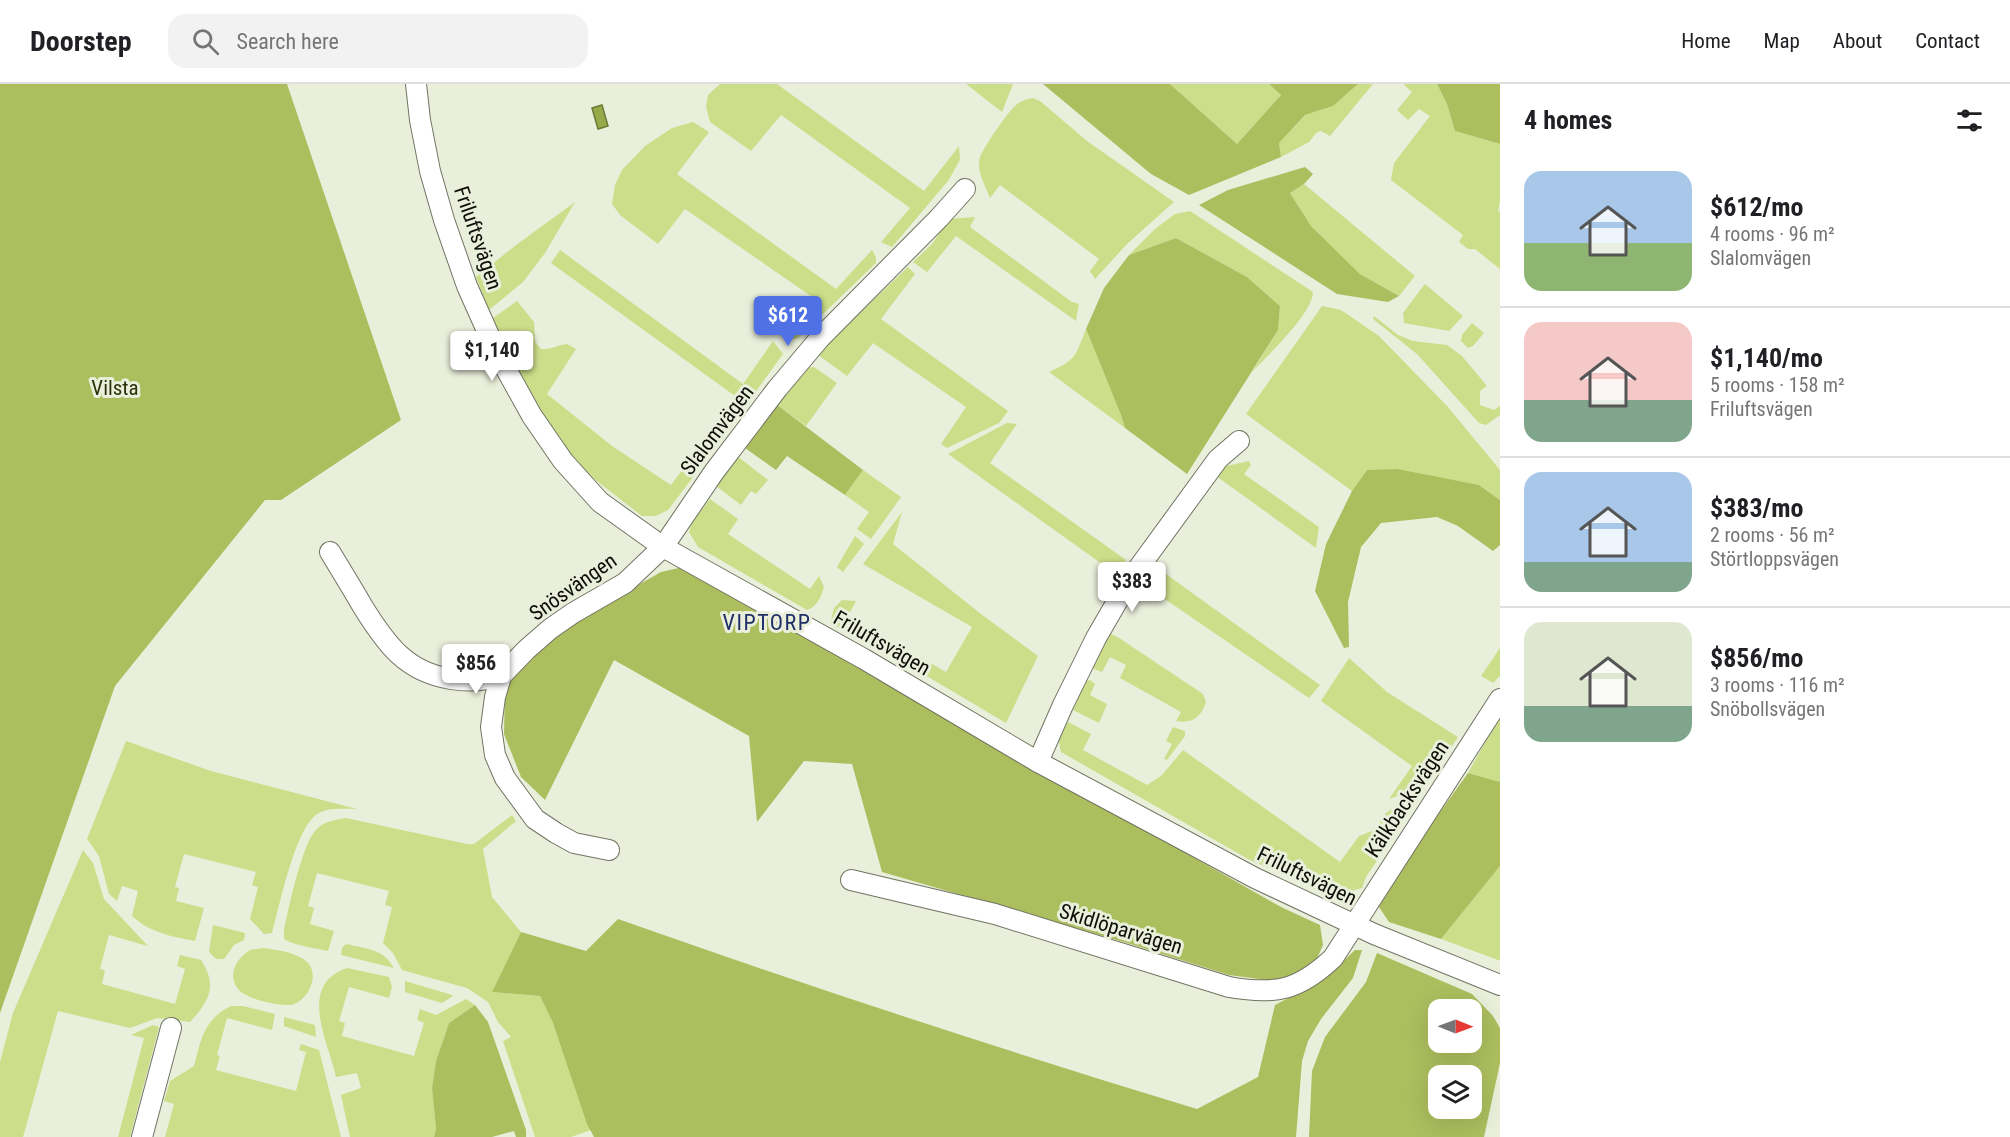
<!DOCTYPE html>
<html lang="en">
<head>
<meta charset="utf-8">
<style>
	body { margin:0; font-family:"Roboto Condensed",sans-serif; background:#f2f2f2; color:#202124; height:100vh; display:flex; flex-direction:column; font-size:22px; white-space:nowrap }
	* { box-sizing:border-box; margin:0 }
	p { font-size:20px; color:#757577 }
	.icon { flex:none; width:33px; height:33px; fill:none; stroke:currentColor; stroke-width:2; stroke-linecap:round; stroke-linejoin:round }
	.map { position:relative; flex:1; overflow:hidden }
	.sheet { display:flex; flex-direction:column; background:#fff; width:510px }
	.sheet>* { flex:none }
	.needle { width:39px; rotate:91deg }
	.tools { position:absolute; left:1428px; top:915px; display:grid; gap:12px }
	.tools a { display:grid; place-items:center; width:54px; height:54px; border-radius:12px; background:#fff; box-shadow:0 6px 24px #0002; font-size:30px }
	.price { position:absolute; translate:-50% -51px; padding:0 14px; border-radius:6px; background:#fff; color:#222; font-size:20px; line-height:39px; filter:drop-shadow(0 2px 3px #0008) }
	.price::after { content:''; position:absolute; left:50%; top:36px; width:18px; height:14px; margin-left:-9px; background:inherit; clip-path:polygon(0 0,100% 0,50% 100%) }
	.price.current { background:#5071e6; color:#fff }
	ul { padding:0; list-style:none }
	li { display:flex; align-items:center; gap:18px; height:150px; padding:0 24px }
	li+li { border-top:2px solid #e0e0e0 }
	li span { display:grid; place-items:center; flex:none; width:168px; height:120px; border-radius:18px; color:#555 }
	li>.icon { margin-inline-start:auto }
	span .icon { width:72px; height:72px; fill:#fffc; stroke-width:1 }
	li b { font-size:26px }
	h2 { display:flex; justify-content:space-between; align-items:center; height:72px; padding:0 24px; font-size:26px }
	header { display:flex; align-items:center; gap:36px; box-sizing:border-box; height:84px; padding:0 30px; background:#fff; border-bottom:2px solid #e0e0e0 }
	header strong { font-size:28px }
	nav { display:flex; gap:33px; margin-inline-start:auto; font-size:21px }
	.search { width:420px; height:54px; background:#f2f2f2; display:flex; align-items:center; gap:15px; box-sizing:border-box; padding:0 21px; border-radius:18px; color:#757577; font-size:22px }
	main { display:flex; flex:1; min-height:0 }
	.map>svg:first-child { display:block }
	.green { fill:#ccde8a }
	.forest { fill:#acbe5e; fill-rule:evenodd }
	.water { fill:#97a949; stroke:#6d7a35; stroke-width:1.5 }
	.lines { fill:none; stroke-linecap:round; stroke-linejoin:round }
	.minor-casing { stroke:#707463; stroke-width:22 }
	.minor { stroke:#fff; stroke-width:20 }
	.labels { text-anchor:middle; stroke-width:6; stroke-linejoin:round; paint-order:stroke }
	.street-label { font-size:21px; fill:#0c0e07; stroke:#eaefdb }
	.park-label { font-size:21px; fill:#2b3209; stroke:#eaefdb }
	.neighbourhood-label { font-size:22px; letter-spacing:1.5px; fill:#1f2f67; stroke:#eaefdb }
</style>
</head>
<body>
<header>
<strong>Doorstep</strong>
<div class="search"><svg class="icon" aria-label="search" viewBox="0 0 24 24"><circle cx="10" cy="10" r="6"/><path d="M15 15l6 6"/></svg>Search here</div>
<nav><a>Home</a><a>Map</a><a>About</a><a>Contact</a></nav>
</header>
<main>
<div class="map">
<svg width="1500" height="1053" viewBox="0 0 1500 1053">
	<rect width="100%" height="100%" fill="#eaefdb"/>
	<g class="green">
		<polygon points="720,0 777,0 924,107 959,62 960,76 948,97 892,163 881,158 910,124 781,31 751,67 710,38 706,23 708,11"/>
		<polygon points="966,0 1013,0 1002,28"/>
		<polygon points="1170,0 1269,0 1281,11 1237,60"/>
		<polygon points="1358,0 1373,0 1330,52 1321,47 1316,49 1309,58 1281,73 1279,59 1305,31 1333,22"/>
		<polygon points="1403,0 1437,0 1447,20 1455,47 1500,60 1500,118 1498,127 1500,128 1500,185 1475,165 1468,165 1459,158 1463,151 1391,96 1394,79 1430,32 1419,25 1408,36 1397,26 1412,8"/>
		<path d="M1033 14 1040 17 1087 57 1174 118 1127 160 1095 195 1090 187 1099 175 1000 101 990 114C985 101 976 87 980 73 984 63 1007 29 1015 22 1020 17 1027 15 1033 14Z"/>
		<polygon points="693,38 709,48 677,90 836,205 872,166 876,173 876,179 797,255 787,256 821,219 685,125 658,160 620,131 612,120 615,101 622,86 645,62 672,44"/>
		<polygon points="1304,100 1415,192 1399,212 1360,190 1311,142 1290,109"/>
		<polygon points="575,118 545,169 523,198 489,226 476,193 516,161"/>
		<path d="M1190 127 1313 208C1313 229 1268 271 1253 287L1278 246 1280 222 1247 193 1176 154 1129 171 1155 145 1175 130Z"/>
		<polygon points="975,133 970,143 1072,218 1079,220 1076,237 956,152 927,188 913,178 932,160 949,135"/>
		<polygon points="560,166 743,300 773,257 783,270 722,354 714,353 710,349 735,312 551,179"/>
		<polygon points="908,183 915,190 881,235 1008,327 999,339 947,364 941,360 966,323 873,259 847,292 817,270"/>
		<polygon points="1425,200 1463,232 1449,247 1404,239 1403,229"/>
		<path d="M517 217 534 238 535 258 541 265C551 266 557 261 567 260L576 265 547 310 612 362 671 401 703 358 710 365V371L668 426 656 432H642L580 384 546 335 504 260 493 234Z"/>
		<polygon points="1322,222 1341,226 1379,252 1448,323 1500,386 1500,416 1479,401 1367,386 1352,407 1246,330"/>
		<polygon points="1374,232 1398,251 1413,257 1447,261 1462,272 1487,302 1480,307 1480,321 1494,326 1500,322 1500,331 1486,341 1479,339 1417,270 1373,235"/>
		<polygon points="1472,239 1484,249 1473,262 1468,264 1461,257 1462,251"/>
		<path d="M1086 245 1121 331 1125 344 1049 288C1076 276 1075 273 1086 245Z"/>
		<polygon points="814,283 837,299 806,342 776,320 804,284"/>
		<polygon points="1007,339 1017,340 990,379 1126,476 1116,490 948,370"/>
		<polygon points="737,372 768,396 756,410 751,407 741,421 715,401"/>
		<polygon points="1249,377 1251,381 1244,390 1319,443 1316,464 1216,392 1222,383"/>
		<polygon points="863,386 901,413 871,455 857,445 869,428 845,411"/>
		<path d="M710 415 738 435 728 450 810 505 819 492 824 503C821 513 817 523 807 526L698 463 689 448 692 438Z"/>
		<polygon points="902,428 893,460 981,530 1038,572 1006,639 871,559 830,540 834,524 842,516 856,517 848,532 946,588 972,543 863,480"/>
		<polygon points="855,452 864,460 843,488 837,483"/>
		<polygon points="1152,480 1320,601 1309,614 1140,498"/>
		<path d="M1109 549 1119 554 1203 610 1206 618C1201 633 1193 640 1176 637L1181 628 1120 594 1126 581 1110 573 1102 588 1092 584Z"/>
		<polygon points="1500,564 1500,592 1493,599 1481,592"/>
		<polygon points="1349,574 1387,608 1458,653 1421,708 1413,706 1389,715 1412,682 1321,617"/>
		<polygon points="1090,596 1095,600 1090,611 1107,620 1099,639 1073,626 1086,597"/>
		<polygon points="1500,632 1500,698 1468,689"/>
		<polygon points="1068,638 1091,650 1083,666 1147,701 1162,691 1183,666 1340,778 1359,752 1375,746 1385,730 1402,717 1418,715 1366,793 1362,804 1336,812 1323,810 1308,801 1248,775 1061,668 1058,653"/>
		<polygon points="1173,643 1185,647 1185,652 1167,676 1164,675 1172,660 1166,657"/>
		<path d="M126 657 211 687 357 725C345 725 325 723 316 731 294 748 280 821 272 849L264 850 250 835 258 803 252 801 256 788 184 770 175 803 179 804 176 817 204 824 195 857C170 852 151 849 132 832L138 807 122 802 117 817 109 810 99 772 87 755Z"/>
		<path d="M512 731 516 737 483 765 492 813 521 848 492 908 540 912 553 939 591 1046 571 1053H535L503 957 511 953 498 938 488 918 467 904 402 886 393 869 383 859 392 823 385 821 389 807 317 789 308 822 314 824 310 840 334 847 328 867C314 864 296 862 284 855V845C289 823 302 760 316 746 324 737 335 736 346 734L467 760H474Z"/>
		<path d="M83 766 93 779 104 815 148 862 109 851 100 885 105 886 102 900 175 920 185 885 177 882 180 871 201 876C218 902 209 917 190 938L157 934 130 944 58 927 23 1053H0V978L13 929Z"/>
		<polygon points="1500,782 1500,876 1498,876 1441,855"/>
		<polygon points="213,841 245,849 244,856 234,861 224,875 216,875 209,868"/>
		<path d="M346 860C366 865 383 864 394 884L341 871 342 864Z"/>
		<path d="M263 864C278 866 296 868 307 878 321 891 307 919 290 921 277 922 246 915 238 905 227 892 236 874 250 866 254 865 259 865 263 864Z"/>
		<path d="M347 884 389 893 392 903 389 914 349 903 339 937 345 939 342 952 414 972 424 939 417 936 420 925 436 931 466 915 475 921 449 939 436 977 432 1004 436 1045 434 1053H350L341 1011 361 1004 357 989 336 993C328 957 297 901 347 884Z"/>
		<polygon points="405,897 452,911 453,912 442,919 405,908"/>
		<path d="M231 922H243L275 930 272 946 227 934 217 971 220 972 216 986 296 1007 306 968 299 966 301 960 319 966 341 1053H165L174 1020 164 1017 170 997 194 982C201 955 204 935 231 922Z"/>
		<polygon points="284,933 315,941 316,953 284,942"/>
		<polygon points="153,941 159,943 130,1053 118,1053 144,954 131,951"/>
	</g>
	<g class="forest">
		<polygon points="0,0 287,0 401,336 281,416 265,416 115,602 0,929"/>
		<polygon points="1043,0 1170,0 1237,60 1281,11 1269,0 1358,0 1333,22 1305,31 1279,59 1281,73 1189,111 1151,90"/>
		<polygon points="1437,0 1500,0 1500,60 1455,47 1447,20"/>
		<polygon points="1305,83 1313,90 1304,100 1290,109 1311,142 1360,190 1399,212 1388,218 1337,210 1199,121 1228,106"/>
		<polygon points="1176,154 1247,193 1280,222 1278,246 1187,390 1125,344 1121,331 1086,245 1104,204 1129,171"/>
		<polygon points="776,320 863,386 845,411 787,372 776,386 745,364"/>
		<polygon points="1397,385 1479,401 1500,416 1500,461 1493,467 1458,442 1437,433 1381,439 1361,463 1348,518 1349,563 1344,564 1315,507 1326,460 1352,407 1367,386"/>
		<polygon points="683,483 1281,823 1320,841 1323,861 1315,879 1295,891 1273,897 1229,891 1127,859 882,788 852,680 804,677 757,738 749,652 614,576 545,716 521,693 504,650 505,604 548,552 661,488"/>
		<polygon points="1468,689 1500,698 1500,782 1441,855 1389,838 1379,823 1382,809"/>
		<path d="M618 835C810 903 1003 966 1197 1025L1258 993 1275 921 1323 896 1355 866H1362L1353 894 1321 935 1308 957 1302 977 1296 1053H594L587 1040 553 939 540 912 492 908 521 848 586 867Z"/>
		<path d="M1377 869 1472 910 1493 932 1500 944V979L1484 1053H1309L1312 987 1325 953 1366 898ZM1438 926H1472V958H1438ZM1438 992H1472V1024H1438Z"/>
		<polygon points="475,921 488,938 526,1046 526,1053 516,1053 514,1047 492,1053 434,1053 436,1045 432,1004 436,977 449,939"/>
	</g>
	<polygon class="water" points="602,21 608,42 598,45 592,24"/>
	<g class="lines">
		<defs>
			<g id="minor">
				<polyline points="416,0 420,36 430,87 444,136 467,202 496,267 532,332 563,377 600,418 663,463 864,575 1038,678 1255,794 1374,850 1500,901"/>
				<path d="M330 468C341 486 352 504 363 523 386 560 406 588 451 595 469 598 484 597 501 592"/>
				<polyline points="1038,678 1063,621 1096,554 1129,497 1218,375 1239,357"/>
				<polyline points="609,766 574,759 556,749 535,735 505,694 495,671 491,643 495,613 501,592 526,566 550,545 573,529 625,499 663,463 714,388 777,305 820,254 939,134 965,105"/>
				<path d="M851 796 995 830 1229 903C1275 911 1298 907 1333 874L1500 615"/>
				<polyline points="142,1053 171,944"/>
			</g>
		</defs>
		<use href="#minor" class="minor-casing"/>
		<use href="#minor" class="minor"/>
	</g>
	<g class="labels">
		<g class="street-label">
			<text transform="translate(478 154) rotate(71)" y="7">Friluftsvägen</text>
			<text transform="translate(717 346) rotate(-53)" y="7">Slalomvägen</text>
			<text transform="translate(573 503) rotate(-35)" y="7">Snösvängen</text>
			<text transform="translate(882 559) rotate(30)" y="7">Friluftsvägen</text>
			<text transform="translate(1407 715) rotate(-57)" y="7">Kälkbacksvägen</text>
			<text transform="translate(1307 792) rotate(26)" y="7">Friluftsvägen</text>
			<text transform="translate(1121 845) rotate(17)" y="7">Skidlöparvägen</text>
		</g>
		<g class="park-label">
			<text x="115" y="311">Vilsta</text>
		</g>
		<g class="neighbourhood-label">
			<text x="767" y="546">VIPTORP</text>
		</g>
	</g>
</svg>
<div class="tools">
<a><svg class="needle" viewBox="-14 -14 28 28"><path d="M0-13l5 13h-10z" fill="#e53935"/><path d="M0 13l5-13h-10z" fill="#757577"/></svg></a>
<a><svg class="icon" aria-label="layers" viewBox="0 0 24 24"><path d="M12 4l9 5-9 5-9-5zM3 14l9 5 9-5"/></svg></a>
</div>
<b class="price current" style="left:788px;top:263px">$612</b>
<b class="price" style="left:492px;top:298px">$1,140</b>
<b class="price" style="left:1132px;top:529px">$383</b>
<b class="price" style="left:476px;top:611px">$856</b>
</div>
<section class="sheet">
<h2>4 homes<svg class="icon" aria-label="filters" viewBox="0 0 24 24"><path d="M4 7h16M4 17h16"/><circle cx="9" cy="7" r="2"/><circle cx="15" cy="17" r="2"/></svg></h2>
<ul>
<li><span style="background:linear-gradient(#a9c7e8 60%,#8fb573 0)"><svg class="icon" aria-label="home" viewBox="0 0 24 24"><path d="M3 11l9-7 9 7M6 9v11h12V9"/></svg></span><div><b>$612/mo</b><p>4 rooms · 96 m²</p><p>Slalomvägen</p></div></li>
<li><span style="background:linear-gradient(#f6c9c9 65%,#7fa58c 0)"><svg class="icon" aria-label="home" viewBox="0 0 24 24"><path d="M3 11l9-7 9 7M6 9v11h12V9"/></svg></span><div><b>$1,140/mo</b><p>5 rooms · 158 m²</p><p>Friluftsvägen</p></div></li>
<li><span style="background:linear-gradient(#a9c7e8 75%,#7fa58c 0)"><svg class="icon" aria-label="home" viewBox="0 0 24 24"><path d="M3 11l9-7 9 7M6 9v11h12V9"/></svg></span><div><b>$383/mo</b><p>2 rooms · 56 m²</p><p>Störtloppsvägen</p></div></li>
<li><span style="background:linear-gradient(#dfe7d0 70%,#7fa58c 0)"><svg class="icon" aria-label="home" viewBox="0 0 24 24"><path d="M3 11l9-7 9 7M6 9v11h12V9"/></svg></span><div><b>$856/mo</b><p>3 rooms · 116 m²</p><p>Snöbollsvägen</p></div></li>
</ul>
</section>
</main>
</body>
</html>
